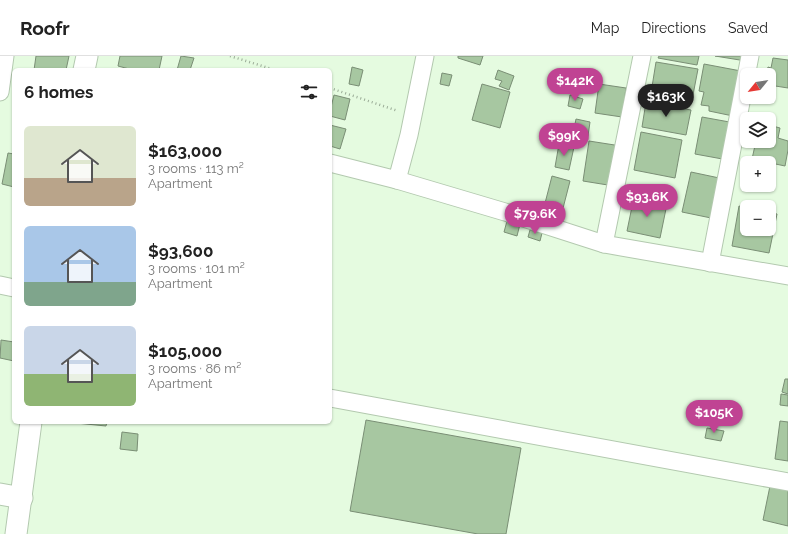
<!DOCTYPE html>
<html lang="en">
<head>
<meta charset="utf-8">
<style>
	body { margin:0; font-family:Raleway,sans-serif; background:#f6f6f6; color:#222; height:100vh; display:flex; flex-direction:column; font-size:15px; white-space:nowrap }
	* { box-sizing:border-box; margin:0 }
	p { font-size:13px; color:#767676 }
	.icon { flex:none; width:22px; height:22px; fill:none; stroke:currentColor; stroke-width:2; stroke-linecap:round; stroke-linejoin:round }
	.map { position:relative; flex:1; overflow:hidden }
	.side { position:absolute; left:12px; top:12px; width:320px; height:356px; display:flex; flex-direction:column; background:#fff; border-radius:6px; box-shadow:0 1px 3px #0004 }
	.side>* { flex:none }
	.needle { width:26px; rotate:240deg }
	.controls { position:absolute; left:740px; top:12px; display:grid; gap:8px }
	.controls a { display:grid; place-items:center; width:36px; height:36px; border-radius:6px; background:#fff; box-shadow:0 1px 3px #0004; font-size:20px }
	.price { position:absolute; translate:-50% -34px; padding:0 9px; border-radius:14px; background:#c04393; color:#fff; font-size:13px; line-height:26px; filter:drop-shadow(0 1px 2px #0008) }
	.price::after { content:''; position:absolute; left:50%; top:24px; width:12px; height:9px; margin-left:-6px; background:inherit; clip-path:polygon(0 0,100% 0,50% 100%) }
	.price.on { background:#222; color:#fff }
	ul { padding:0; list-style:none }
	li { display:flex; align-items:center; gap:12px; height:100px; padding:0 12px }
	li span { display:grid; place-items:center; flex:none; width:112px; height:80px; border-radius:6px; color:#555 }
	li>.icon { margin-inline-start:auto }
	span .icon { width:48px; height:48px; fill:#fffc; stroke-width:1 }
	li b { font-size:17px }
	h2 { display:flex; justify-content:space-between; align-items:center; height:48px; padding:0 12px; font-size:17px }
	header { display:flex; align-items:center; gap:24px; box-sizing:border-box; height:56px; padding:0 20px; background:#fff; border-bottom:1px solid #e0e0e0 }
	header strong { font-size:19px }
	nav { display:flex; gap:22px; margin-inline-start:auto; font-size:14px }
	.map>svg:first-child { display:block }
	.building { fill:#a7c7a1; stroke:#7a8e75 }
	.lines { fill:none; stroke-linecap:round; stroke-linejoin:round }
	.minor-casing { stroke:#b3c9af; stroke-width:19 }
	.tertiary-casing { stroke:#b3c9af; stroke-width:23 }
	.path { stroke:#9aab96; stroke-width:2.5; stroke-dasharray:1 3; stroke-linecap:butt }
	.minor { stroke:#fff; stroke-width:17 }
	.tertiary { stroke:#fff; stroke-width:21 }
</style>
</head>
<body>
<header>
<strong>Roofr</strong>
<nav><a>Map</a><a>Directions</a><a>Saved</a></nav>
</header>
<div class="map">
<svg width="788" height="478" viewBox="0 0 788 478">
	<rect width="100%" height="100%" fill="#e5fbe0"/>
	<g class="building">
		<polygon points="36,0 69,0 66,14 34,14"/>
		<polygon points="120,0 162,0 159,14 133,14 118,10"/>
		<polygon points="181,0 194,2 190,14 177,14"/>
		<polygon points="458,0 483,0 480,9 458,2"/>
		<polygon points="659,0 699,0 697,9 658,2"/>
		<polygon points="715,0 747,0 746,5"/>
		<polygon points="773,2 788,4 788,32 769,29 769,19 766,19 768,11 771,12"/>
		<polygon points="656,6 698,13 692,44 651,37"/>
		<polygon points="704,8 741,15 733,60 709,55 709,50 701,49 704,36 699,35"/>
		<polygon points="352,11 363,14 359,30 349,28"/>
		<polygon points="498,14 514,20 509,34 499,30 502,25 495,23"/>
		<polygon points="442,17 452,19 449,30 440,28"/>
		<polygon points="482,28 510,36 500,72 472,64"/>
		<polygon points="599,28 626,32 622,61 595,57"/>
		<polygon points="334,39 350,43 345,64 330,60 330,55"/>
		<polygon points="570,39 583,43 580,53 568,50"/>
		<polygon points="646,46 691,54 686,79 642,71"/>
		<polygon points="702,61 735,67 728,104 695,98"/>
		<polygon points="576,63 590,66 588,80 573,78"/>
		<polygon points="330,69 346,73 340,93 330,90"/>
		<polygon points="769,69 780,72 778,82 788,85 788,94 785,110 752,103 756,85 769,85"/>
		<polygon points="641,76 682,84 675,122 634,114"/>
		<polygon points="589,85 621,90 614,130 583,125"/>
		<polygon points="559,88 574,91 569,114 555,111"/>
		<polygon points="8,97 14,98 14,131 2,128"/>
		<polygon points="691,116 724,123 716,163 682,156"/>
		<polygon points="552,120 570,125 561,160 543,155"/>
		<polygon points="634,141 667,148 660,182 627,175"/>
		<polygon points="739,150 747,152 747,173 769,173 769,156 777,158 769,197 732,190"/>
		<polygon points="507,165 520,168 517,180 504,176"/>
		<polygon points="530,174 542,177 540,185 528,181"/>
		<polygon points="1,284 14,286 14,305 0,302"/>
		<polygon points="785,323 788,323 788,338 782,336"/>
		<polygon points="781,338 788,339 788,350 780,349"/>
		<polygon points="366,364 521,392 506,478 478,478 350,455"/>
		<polygon points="780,365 788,366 788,405 775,403"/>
		<polygon points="66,366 107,366 106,370"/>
		<polygon points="707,372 724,375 721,385 705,382"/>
		<polygon points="122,376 138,378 137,395 120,393"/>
		<polygon points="770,430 788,434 788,470 763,464"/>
	</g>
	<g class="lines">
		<defs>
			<g id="minor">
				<polyline points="0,36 5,0"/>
				<polyline points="330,107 397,124 505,156 604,188 788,220"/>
				<polyline points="397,124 409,79 425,0"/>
				<polyline points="604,188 642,0"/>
				<polyline points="710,207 750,0"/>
				<polyline points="0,229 14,232"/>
				<polyline points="330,342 788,426"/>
			</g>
			<g id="tertiary">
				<polyline points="84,14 87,0"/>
				<polyline points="0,438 22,442"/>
				<polyline points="16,478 31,366"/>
			</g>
		</defs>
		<use href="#minor" class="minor-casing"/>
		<use href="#tertiary" class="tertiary-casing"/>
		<g class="path">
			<polyline points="230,0 275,14"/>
			<polyline points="330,32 398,55"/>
		</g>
		<use href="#minor" class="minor"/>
		<use href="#tertiary" class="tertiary"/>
	</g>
</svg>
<div class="controls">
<a><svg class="needle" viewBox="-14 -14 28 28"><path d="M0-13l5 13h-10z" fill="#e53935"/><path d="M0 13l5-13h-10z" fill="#767676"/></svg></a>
<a><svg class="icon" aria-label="layers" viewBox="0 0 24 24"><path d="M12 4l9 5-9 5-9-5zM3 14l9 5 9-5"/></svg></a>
<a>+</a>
<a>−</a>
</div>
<b class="price" style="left:575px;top:46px">$142K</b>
<b class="price on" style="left:666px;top:62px">$163K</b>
<b class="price" style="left:564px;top:101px">$99K</b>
<b class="price" style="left:647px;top:162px">$93.6K</b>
<b class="price" style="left:535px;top:179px">$79.6K</b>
<b class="price" style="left:714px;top:378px">$105K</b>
<section class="side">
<h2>6 homes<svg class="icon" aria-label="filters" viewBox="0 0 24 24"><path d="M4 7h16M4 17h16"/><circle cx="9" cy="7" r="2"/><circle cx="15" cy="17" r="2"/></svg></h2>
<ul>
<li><span style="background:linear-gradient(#dfe7d0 65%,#b9a48a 0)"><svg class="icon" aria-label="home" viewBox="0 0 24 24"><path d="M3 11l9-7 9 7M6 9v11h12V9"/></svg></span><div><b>$163,000</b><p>3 rooms · 113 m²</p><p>Apartment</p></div></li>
<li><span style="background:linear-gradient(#a9c7e8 70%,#7fa58c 0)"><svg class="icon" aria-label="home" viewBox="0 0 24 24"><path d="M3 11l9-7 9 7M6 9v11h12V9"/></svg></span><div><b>$93,600</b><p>3 rooms · 101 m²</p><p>Apartment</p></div></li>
<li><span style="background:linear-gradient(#c9d6e8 60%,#8fb573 0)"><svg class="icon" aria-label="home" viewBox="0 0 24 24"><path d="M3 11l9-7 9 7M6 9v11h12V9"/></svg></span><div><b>$105,000</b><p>3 rooms · 86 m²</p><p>Apartment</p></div></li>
</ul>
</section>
</div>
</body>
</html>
